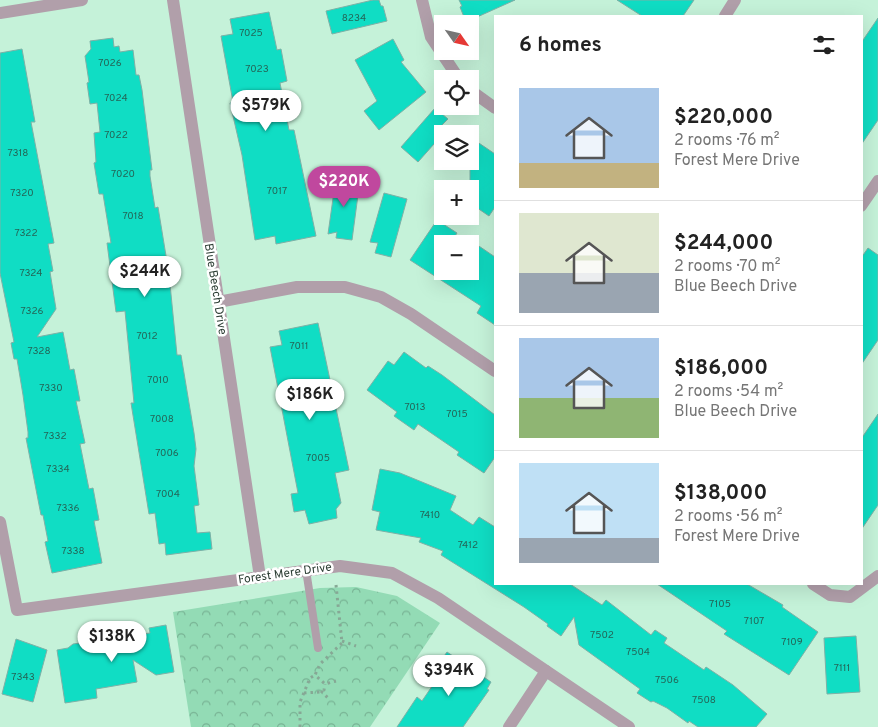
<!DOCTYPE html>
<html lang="en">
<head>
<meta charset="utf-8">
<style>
	body { margin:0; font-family:Overpass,sans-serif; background:#f2f2f2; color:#222; height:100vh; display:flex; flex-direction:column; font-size:19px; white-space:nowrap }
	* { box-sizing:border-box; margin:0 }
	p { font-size:16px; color:#767676 }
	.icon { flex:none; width:28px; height:28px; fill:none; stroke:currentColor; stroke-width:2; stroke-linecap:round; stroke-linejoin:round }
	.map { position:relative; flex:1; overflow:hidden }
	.sheet { position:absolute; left:494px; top:15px; width:369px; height:570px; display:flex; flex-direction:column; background:#fff; border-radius:0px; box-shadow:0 5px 20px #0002 }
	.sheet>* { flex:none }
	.needle { width:32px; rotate:124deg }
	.controls { position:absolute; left:434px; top:15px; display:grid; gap:10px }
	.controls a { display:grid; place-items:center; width:45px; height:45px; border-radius:0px; background:#fff; box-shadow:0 5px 20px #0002; font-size:25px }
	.price { position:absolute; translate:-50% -42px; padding:0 11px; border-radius:18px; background:#fff; color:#222; font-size:16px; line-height:32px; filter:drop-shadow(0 1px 2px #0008) }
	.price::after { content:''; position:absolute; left:50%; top:30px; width:15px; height:11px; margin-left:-8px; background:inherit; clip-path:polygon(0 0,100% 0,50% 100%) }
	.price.active { background:#c0489e; color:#fff }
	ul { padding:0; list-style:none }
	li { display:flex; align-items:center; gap:15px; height:125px; padding:0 25px }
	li+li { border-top:1px solid #e0e0e0 }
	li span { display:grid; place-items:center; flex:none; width:140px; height:100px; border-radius:0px; color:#555 }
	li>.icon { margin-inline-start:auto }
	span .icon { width:60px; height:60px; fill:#fffc; stroke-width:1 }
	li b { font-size:21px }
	h2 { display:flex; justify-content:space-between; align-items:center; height:60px; padding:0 25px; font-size:21px }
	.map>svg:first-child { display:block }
	.park { fill:url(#park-crowns) }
	.building { fill:#10ddc4; stroke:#7db1a6 }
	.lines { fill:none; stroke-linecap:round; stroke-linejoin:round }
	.path { stroke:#86a895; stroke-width:3; stroke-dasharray:2.5 4; stroke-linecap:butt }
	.service { stroke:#b19faa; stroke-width:8 }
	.minor { stroke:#b19faa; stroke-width:12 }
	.labels { text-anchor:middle; stroke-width:5; stroke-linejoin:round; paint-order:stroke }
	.number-label { font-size:10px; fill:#246557 }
	.street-label { font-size:12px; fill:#2b3d33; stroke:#fff }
</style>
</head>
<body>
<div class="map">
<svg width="878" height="727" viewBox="0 0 878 727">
	<defs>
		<pattern id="park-crowns" width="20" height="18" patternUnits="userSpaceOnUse" patternTransform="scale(1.25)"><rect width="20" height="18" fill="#93dbb5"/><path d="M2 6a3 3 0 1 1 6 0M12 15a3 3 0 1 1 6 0" fill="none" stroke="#78b394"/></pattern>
	</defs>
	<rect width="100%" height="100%" fill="#c5f2d9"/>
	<polygon class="park" points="356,587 397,596 440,623 370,727 191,727 173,612 320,588"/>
	<g class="building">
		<polygon points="373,0 379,0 381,6 383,6 387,21 332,34 326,11"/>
		<polygon points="459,0 515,0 466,22 460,7 462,6"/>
		<polygon points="617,0 694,0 683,16 642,16"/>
		<polygon points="269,12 277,50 281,49 287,81 280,83 289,130 294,130 316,236 276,244 275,236 255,240 242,155 230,103 233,102 221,36 233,34 230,19"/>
		<polygon points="878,18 878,120 861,145 861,43"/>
		<polygon points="113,38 114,47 119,46 120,52 133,50 136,75 139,75 142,90 152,170 150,170 150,176 155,208 158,207 169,274 177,355 181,355 194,433 196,449 194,466 199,505 194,506 197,533 210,532 212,549 166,555 165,543 159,544 155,513 149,514 131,403 134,403 125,311 116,312 107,243 111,243 103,194 99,194 94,163 96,162 94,133 100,132 97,103 90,104 87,83 89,82 85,56 91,49 90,41"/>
		<polygon points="393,39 404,60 401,62 426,92 379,130 364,111 377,101 355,60"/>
		<polygon points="22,49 35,122 31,122 54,243 48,244 53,271 50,272 56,309 37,337 63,332 70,370 74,369 80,401 76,401 85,443 80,444 89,489 93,488 99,520 94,521 102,563 52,573 45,542 48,541 43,515 41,515 26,438 28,438 28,432 23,395 17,359 14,359 11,343 14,342 0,273 0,53"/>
		<polygon points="435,108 448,119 437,130 442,135 418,162 401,147"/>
		<polygon points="470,137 495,154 495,207 489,216 470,203"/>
		<polygon points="336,177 360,180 352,240 336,238 337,232 328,234"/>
		<polygon points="384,193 407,199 391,257 375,253 378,243 370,242"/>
		<polygon points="437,220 457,233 450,244 442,244 442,271 470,271 470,240 495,257 495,325 477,313 481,306 410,260"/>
		<polygon points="868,248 878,255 878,340 861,365 861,258"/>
		<polygon points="318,323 349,470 335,473 341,503 336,509 337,518 309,524 305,510 294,512 291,494 298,493 270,347 282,345 279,331"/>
		<polygon points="404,352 426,368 428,366 442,375 495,415 495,457 484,473 457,455 459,452 418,424 414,430 394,416 397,412 367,390 388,361 394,365"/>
		<polygon points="878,414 878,505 861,530 861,439"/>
		<polygon points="380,469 400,473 456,496 450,510 473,525 479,517 495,527 495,584 570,584 602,605 606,600 651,635 655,630 667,638 664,643 704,670 706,667 733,685 767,714 756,727 698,727 689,721 688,723 667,708 653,701 651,702 637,693 640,689 579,645 574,617 561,636 547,626 548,624 524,607 441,555 443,551 419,542 421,538 376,530 380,512 372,510"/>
		<polygon points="657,584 747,584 783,605 782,607 818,632 789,675 724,634 727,631"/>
		<polygon points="166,625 174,672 156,675 133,660 137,682 96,689 97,698 65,703 57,650 68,648 73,644 150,633 149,628"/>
		<polygon points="856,636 860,692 827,694 824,638"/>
		<polygon points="16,639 47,650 33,702 2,694"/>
		<polygon points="447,652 491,682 487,689 489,690 463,727 397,727 417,697 422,701 439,676 433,672"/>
	</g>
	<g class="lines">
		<g class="path">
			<polyline points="336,585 342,643 320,664 315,675 325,684 336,681"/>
			<polyline points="342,641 356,646"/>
			<polyline points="321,691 329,699"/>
			<polyline points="304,693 320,692 324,690 325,684"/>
			<polyline points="300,727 300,702 310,678 315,675"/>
		</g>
		<polyline class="service" points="306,570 318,648"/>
		<g class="minor">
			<polyline points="173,0 260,577"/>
			<polyline points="422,0 431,37 459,79"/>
			<polyline points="0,13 82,0"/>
			<polyline points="725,16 735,0"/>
			<polyline points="470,90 495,108"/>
			<polyline points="861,206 878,181"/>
			<polyline points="218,302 297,287 345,287 381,297 411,314 495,371"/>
			<polyline points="0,522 17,610 340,566 392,573 438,598 629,727"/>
			<polyline points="813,584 830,595 850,597 878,576"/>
			<polyline points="509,727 546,671"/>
		</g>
	</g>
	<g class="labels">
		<g class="number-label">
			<text x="354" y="21">8234</text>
			<text x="251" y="36">7025</text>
			<text x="110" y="66">7026</text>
			<text x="257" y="72">7023</text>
			<text x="116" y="101">7024</text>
			<text x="116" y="138">7022</text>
			<text x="18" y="156">7318</text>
			<text x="123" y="177">7020</text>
			<text x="277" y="194">7017</text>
			<text x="22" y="196">7320</text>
			<text x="133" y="219">7018</text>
			<text x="26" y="236">7322</text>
			<text x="31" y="276">7324</text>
			<text x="32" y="314">7326</text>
			<text x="147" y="339">7012</text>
			<text x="299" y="349">7011</text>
			<text x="39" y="354">7328</text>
			<text x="158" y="383">7010</text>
			<text x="51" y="391">7330</text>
			<text x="415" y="410">7013</text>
			<text x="457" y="417">7015</text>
			<text x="162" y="422">7008</text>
			<text x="55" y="439">7332</text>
			<text x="167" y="456">7006</text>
			<text x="318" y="461">7005</text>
			<text x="58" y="472">7334</text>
			<text x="168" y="497">7004</text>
			<text x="68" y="511">7336</text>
			<text x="430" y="518">7410</text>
			<text x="468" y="548">7412</text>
			<text x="73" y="554">7338</text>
			<text x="720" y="607">7105</text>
			<text x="754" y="624">7107</text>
			<text x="602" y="638">7502</text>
			<text x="792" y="645">7109</text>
			<text x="638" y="655">7504</text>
			<text x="842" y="671">7111</text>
			<text x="23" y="680">7343</text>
			<text x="667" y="683">7506</text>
			<text x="704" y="703">7508</text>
		</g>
		<g class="street-label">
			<text transform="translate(216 289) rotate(81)" y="4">Blue Beech Drive</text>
			<text transform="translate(285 573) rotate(-8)" y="4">Forest Mere Drive</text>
		</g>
	</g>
</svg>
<div class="controls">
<a><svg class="needle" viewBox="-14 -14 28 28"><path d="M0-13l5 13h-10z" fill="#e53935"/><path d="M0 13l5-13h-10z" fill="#767676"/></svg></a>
<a><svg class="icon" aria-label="locate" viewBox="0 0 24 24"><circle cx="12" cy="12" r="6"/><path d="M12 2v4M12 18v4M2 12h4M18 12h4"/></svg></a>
<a><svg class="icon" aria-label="layers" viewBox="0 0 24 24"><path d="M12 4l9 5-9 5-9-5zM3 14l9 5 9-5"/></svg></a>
<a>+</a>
<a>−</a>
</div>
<b class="price" style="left:266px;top:132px">$579K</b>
<b class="price active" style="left:344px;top:208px">$220K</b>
<b class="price" style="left:145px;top:298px">$244K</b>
<b class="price" style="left:310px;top:421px">$186K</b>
<b class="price" style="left:112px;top:663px">$138K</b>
<b class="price" style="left:449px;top:697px">$394K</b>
<section class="sheet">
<h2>6 homes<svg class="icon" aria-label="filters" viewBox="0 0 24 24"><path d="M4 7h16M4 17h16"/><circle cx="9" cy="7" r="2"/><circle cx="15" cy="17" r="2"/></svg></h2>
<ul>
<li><span style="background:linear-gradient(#a9c7e8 75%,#c2b280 0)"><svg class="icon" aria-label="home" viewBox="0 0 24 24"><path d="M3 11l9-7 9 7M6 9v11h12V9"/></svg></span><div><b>$220,000</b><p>2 rooms · 76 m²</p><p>Forest Mere Drive</p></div></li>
<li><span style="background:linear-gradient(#dfe7d0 60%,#9aa5b1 0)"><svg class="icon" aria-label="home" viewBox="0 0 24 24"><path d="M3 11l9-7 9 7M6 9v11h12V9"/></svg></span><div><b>$244,000</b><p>2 rooms · 70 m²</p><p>Blue Beech Drive</p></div></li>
<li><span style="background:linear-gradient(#a9c7e8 60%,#8fb573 0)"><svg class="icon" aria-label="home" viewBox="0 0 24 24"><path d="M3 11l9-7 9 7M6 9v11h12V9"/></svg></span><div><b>$186,000</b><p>2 rooms · 54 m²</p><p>Blue Beech Drive</p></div></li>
<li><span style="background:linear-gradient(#bfe0f5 75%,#9aa5b1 0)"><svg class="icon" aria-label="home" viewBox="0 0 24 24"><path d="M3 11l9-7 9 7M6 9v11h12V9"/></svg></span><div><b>$138,000</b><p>2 rooms · 56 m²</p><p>Forest Mere Drive</p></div></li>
</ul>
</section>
</div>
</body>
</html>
